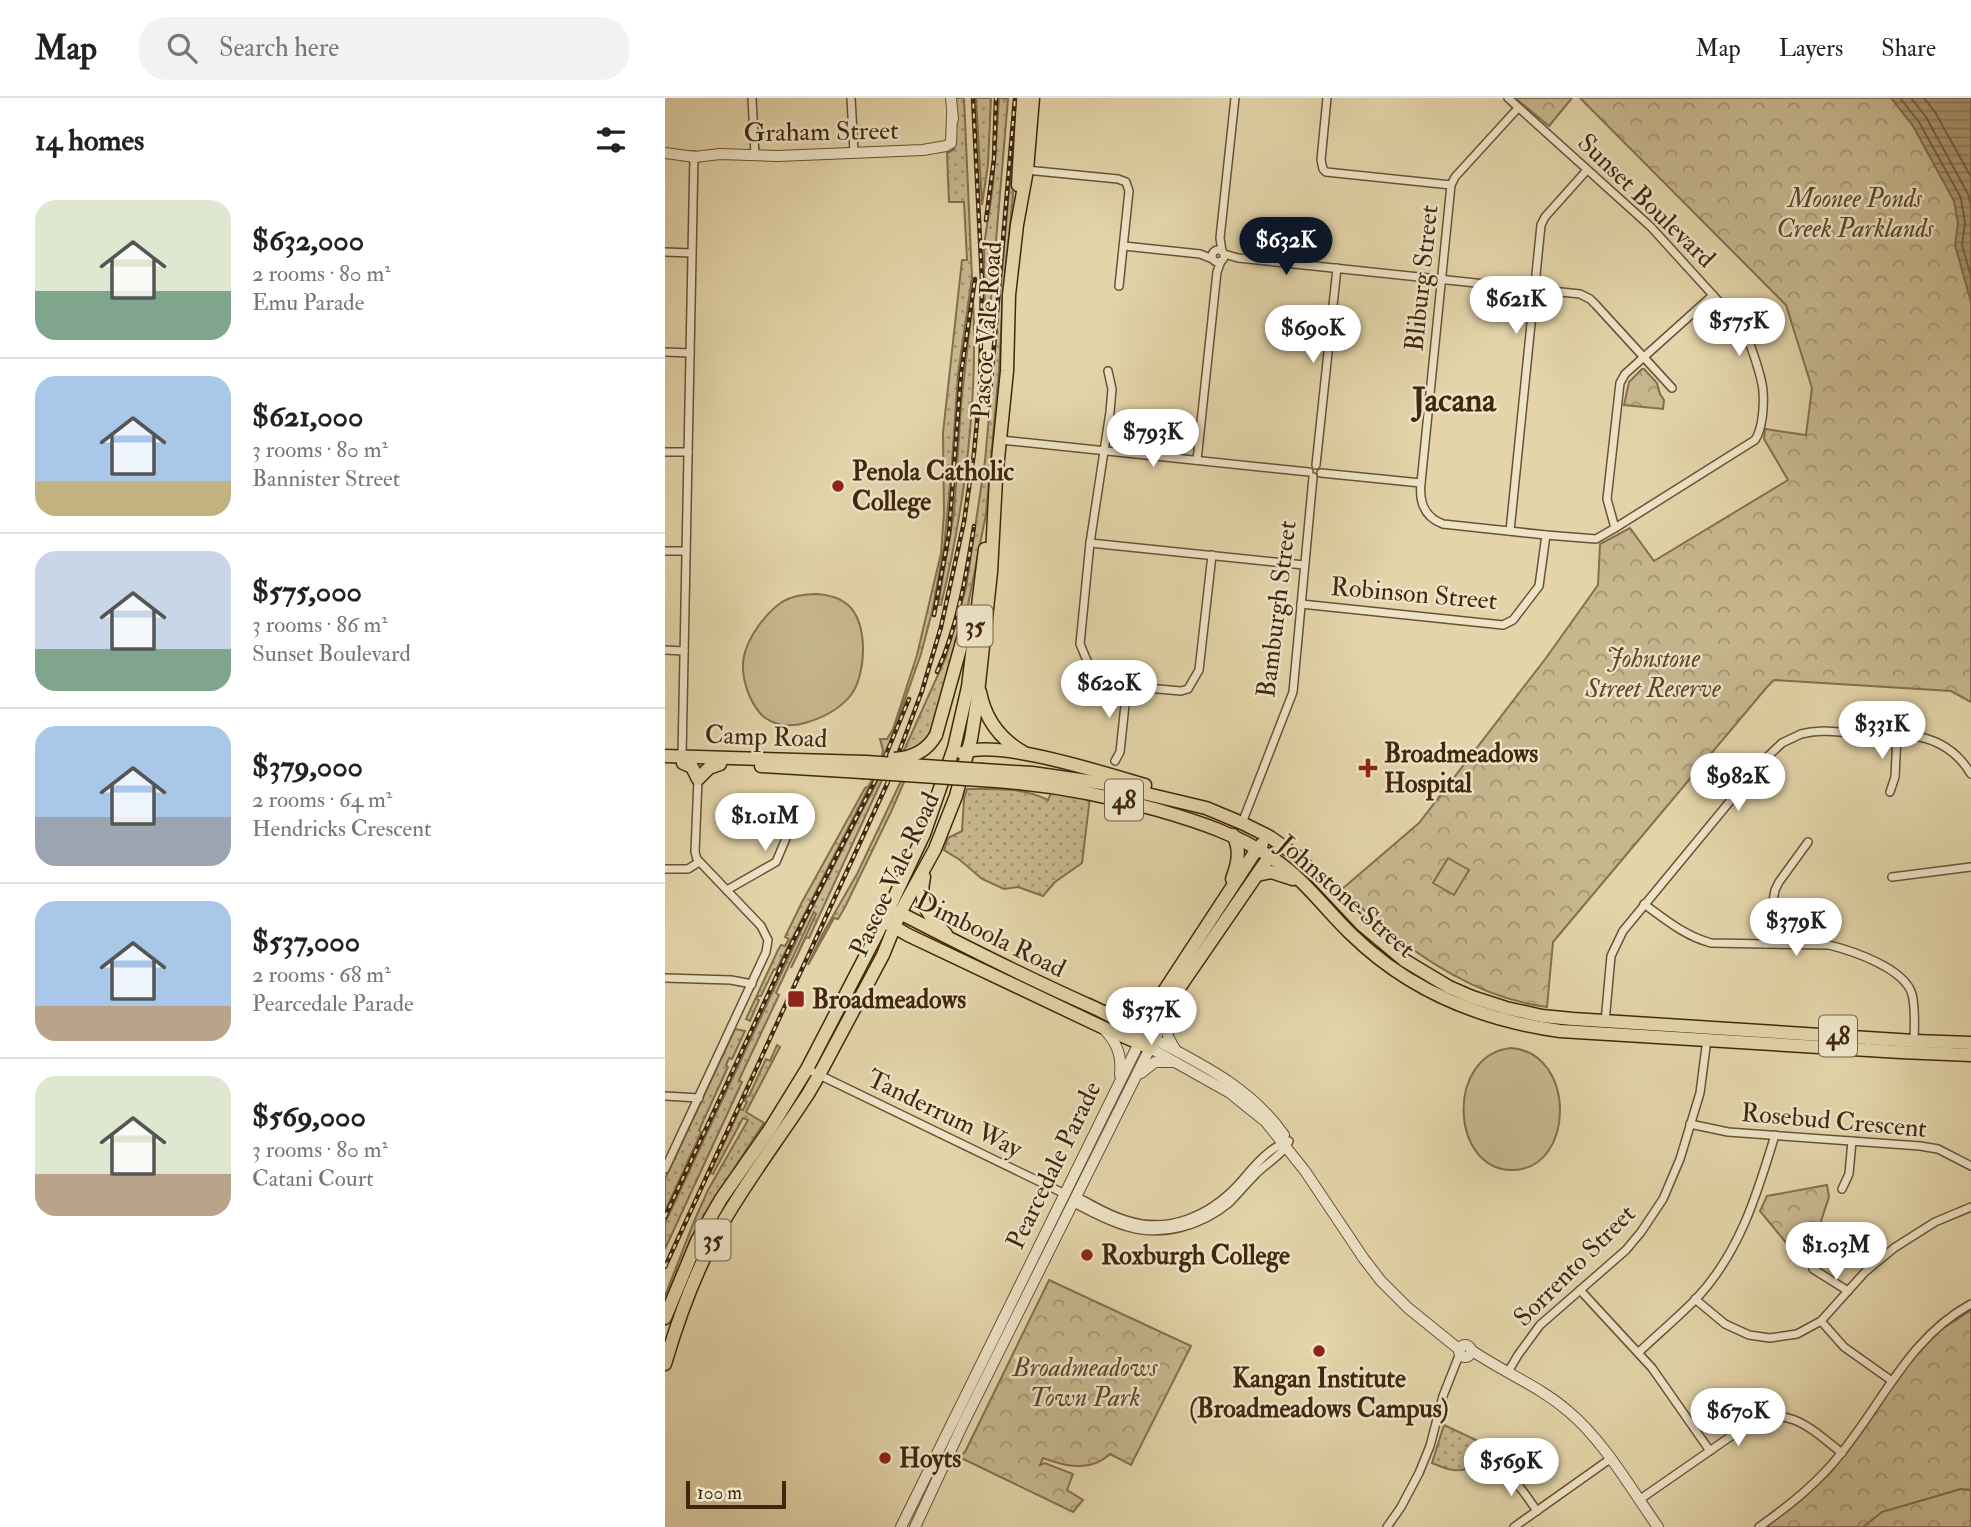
<!DOCTYPE html>
<html lang="en">
<head>
<meta charset="utf-8">
<style>
	body { margin:0; font-family:"IM FELL Double Pica",serif; background:#f2f2f2; color:#222; height:100vh; display:flex; flex-direction:column; font-size:26px; white-space:nowrap }
	* { box-sizing:border-box; margin:0 }
	p { font-size:23px; color:#767676 }
	.icon { flex:none; width:38px; height:38px; fill:none; stroke:currentColor; stroke-width:2; stroke-linecap:round; stroke-linejoin:round }
	.map { position:relative; flex:1; overflow:hidden }
	.side { display:flex; flex-direction:column; background:#fff; width:665px }
	.side>* { flex:none }
	.scale { position:absolute; left:21px; bottom:18px; width:100px; box-sizing:border-box; padding-left:7px; border:4px solid #41270e; border-top:0; font-size:19px; line-height:24px; white-space:nowrap; color:#41270e; -webkit-text-stroke:5px #ede3c7; paint-order:stroke }
	.price { position:absolute; translate:-50% -60px; padding:0 16px; border-radius:24px; background:#fff; color:#222; font-size:23px; line-height:46px; filter:drop-shadow(0 2px 4px #0008) }
	.price::after { content:''; position:absolute; left:50%; top:42px; width:21px; height:16px; margin-left:-10px; background:inherit; clip-path:polygon(0 0,100% 0,50% 100%) }
	.price.selected { background:#111827; color:#fff }
	ul { padding:0; list-style:none }
	li { display:flex; align-items:center; gap:21px; height:175px; padding:0 35px }
	li+li { border-top:2px solid #e0e0e0 }
	li span { display:grid; place-items:center; flex:none; width:196px; height:140px; border-radius:21px; color:#555 }
	li>.icon { margin-inline-start:auto }
	span .icon { width:84px; height:84px; fill:#fffc; stroke-width:1 }
	li b { font-size:30px }
	h2 { display:flex; justify-content:space-between; align-items:center; height:84px; padding:0 35px; font-size:30px }
	header { display:flex; align-items:center; gap:42px; box-sizing:border-box; height:98px; padding:0 35px; background:#fff; border-bottom:2px solid #e0e0e0 }
	header strong { font-size:33px }
	nav { display:flex; gap:38px; margin-inline-start:auto; font-size:24px }
	.search { width:490px; height:63px; background:#f2f2f2; display:flex; align-items:center; gap:18px; box-sizing:border-box; padding:0 24px; border-radius:28px; color:#767676; font-size:26px }
	main { display:flex; flex:1; min-height:0 }
	.map>svg:first-child { display:block }
	.grass { fill:url(#grass-dots); stroke:#846f4e; stroke-width:2 }
	.forest { fill:url(#forest-crowns); stroke:#846f4e; stroke-width:2 }
	.garden { fill:#c7b78f; stroke:#846f4e; stroke-width:2 }
	.water { fill:url(#water-rules); stroke:#816b4b; stroke-width:2 }
	.lines { fill:none; stroke-linecap:round; stroke-linejoin:round }
	.shore { stroke:#766041; stroke-width:2 }
	.stream { stroke:#816b4b; stroke-width:2 }
	.minor-casing { stroke:#6a5235; stroke-width:10 }
	.tertiary-casing { stroke:#6a5235; stroke-width:12 }
	.primary-casing { stroke:#41270e; stroke-width:15 }
	.minor { stroke:#ede3c7; stroke-width:7 }
	.tertiary { stroke:#ede3c7; stroke-width:10 }
	.primary { stroke:#e3d4a9; stroke-width:12 }
	.rail-casing { stroke:#41270e; stroke-width:4.5 }
	.rail { stroke:#ede3c7; stroke-width:2; stroke-dasharray:5; stroke-linecap:butt }
	.primary-bridge-casing { stroke:#41270e; stroke-width:15; stroke-linecap:butt }
	.primary-bridge { stroke:#e3d4a9; stroke-width:12 }
	.poi-dot { fill:#8f2418; stroke:#ede3c7; stroke-width:2.5 }
	.labels { text-anchor:middle; stroke-width:5; stroke-linejoin:round; paint-order:stroke }
	.shield { fill:#ede3c7; stroke:#755f46; stroke-width:2 }
	.shield-label { font-size:24px; font-weight:bold; fill:#41270e }
	.street-label { font-size:26px; fill:#41270e; stroke:#ede3c7 }
	.park-label { font-size:26px; font-style:italic; fill:#5c4428; stroke:#ede3c7 }
	.poi-label { font-size:26px; font-weight:bold; fill:#41270e; stroke:#ede3c7; text-anchor:start }
	.district-label { font-size:33px; font-weight:bold; fill:#41270e; stroke:#ede3c7 }
</style>
</head>
<body>
<header>
<strong>Map</strong>
<div class="search"><svg class="icon" aria-label="search" viewBox="0 0 24 24"><circle cx="10" cy="10" r="6"/><path d="M15 15l6 6"/></svg>Search here</div>
<nav><a>Map</a><a>Layers</a><a>Share</a></nav>
</header>
<main>
<section class="side">
<h2>14 homes<svg class="icon" aria-label="filters" viewBox="0 0 24 24"><path d="M4 7h16M4 17h16"/><circle cx="9" cy="7" r="2"/><circle cx="15" cy="17" r="2"/></svg></h2>
<ul>
<li><span style="background:linear-gradient(#dfe7d0 65%,#7fa58c 0)"><svg class="icon" aria-label="home" viewBox="0 0 24 24"><path d="M3 11l9-7 9 7M6 9v11h12V9"/></svg></span><div><b>$632,000</b><p>2 rooms · 80 m²</p><p>Emu Parade</p></div></li>
<li><span style="background:linear-gradient(#a9c7e8 75%,#c2b280 0)"><svg class="icon" aria-label="home" viewBox="0 0 24 24"><path d="M3 11l9-7 9 7M6 9v11h12V9"/></svg></span><div><b>$621,000</b><p>3 rooms · 80 m²</p><p>Bannister Street</p></div></li>
<li><span style="background:linear-gradient(#c9d6e8 70%,#7fa58c 0)"><svg class="icon" aria-label="home" viewBox="0 0 24 24"><path d="M3 11l9-7 9 7M6 9v11h12V9"/></svg></span><div><b>$575,000</b><p>3 rooms · 86 m²</p><p>Sunset Boulevard</p></div></li>
<li><span style="background:linear-gradient(#a9c7e8 65%,#9aa5b1 0)"><svg class="icon" aria-label="home" viewBox="0 0 24 24"><path d="M3 11l9-7 9 7M6 9v11h12V9"/></svg></span><div><b>$379,000</b><p>2 rooms · 64 m²</p><p>Hendricks Crescent</p></div></li>
<li><span style="background:linear-gradient(#a9c7e8 75%,#b9a48a 0)"><svg class="icon" aria-label="home" viewBox="0 0 24 24"><path d="M3 11l9-7 9 7M6 9v11h12V9"/></svg></span><div><b>$537,000</b><p>2 rooms · 68 m²</p><p>Pearcedale Parade</p></div></li>
<li><span style="background:linear-gradient(#dfe7d0 70%,#b9a48a 0)"><svg class="icon" aria-label="home" viewBox="0 0 24 24"><path d="M3 11l9-7 9 7M6 9v11h12V9"/></svg></span><div><b>$569,000</b><p>3 rooms · 80 m²</p><p>Catani Court</p></div></li>
</ul>
</section>
<div class="map">
<svg width="1306" height="1429" viewBox="0 0 1306 1429">
	<defs>
		<pattern id="grass-dots" width="8" height="8" patternUnits="userSpaceOnUse" patternTransform="scale(1.75)"><rect width="8" height="8" fill="#c7b78f"/><path d="M2 2h.1M6 6h.1" fill="none" stroke="#a39573" stroke-width="1.8" stroke-linecap="round"/></pattern>
		<pattern id="forest-crowns" width="20" height="18" patternUnits="userSpaceOnUse" patternTransform="scale(1.75)"><rect width="20" height="18" fill="#c7b78f"/><path d="M2 6a3 3 0 1 1 6 0M12 15a3 3 0 1 1 6 0" fill="none" stroke="#a39573"/></pattern>
		<pattern id="water-rules" width="6" height="5" patternUnits="userSpaceOnUse" patternTransform="scale(1.75)"><rect width="6" height="5" fill="#ac9974"/><path d="M0 2.5h6" fill="none" stroke="#8e7d5e"/></pattern>
	</defs>
	<rect width="100%" height="100%" fill="#e3d4a9"/>
	<filter id="stains"><feTurbulence type="fractalNoise" baseFrequency=".00286" numOctaves="4"/><feColorMatrix values="0 0 0 0 .2 0 0 0 0 .09 0 0 0 0 .02 0 0 0 .5 -.17"/></filter>
	<radialGradient id="worn" r=".72"><stop offset=".6" stop-color="#630" stop-opacity="0"/><stop offset="1" stop-color="#630" stop-opacity=".3"/></radialGradient>
	<g class="grass">
		<polygon points="289,0 299,0 307,179 293,276 286,379 279,449 267,514 256,556 220,658 217,658 218,652 215,641 222,641 228,631 252,557 276,455 279,415 278,335 297,162 302,162 299,104 284,104 282,55 288,52 291,46"/>
		<polygon points="311,0 326,0 323,66 317,107"/>
		<polygon points="334,0 343,1 323,238 320,237 319,147 328,88"/>
		<polygon points="356,0 347,108 338,196 334,272 321,416 302,512 265,641 236,659 281,559 301,490 320,363 351,16"/>
		<path d="M308 201C313 304 300 407 276 507H273L289 415 296 307Z"/>
		<polygon points="207,681 208,681 111,872 109,871 96,898 93,898 92,901 94,902 85,923 81,921 113,852 116,847 120,848 124,841 120,839 137,804 200,690 204,688"/>
		<polygon points="213,682 217,682 144,840 141,839 126,870 151,816 149,814 111,895 114,897 74,982 77,984 0,1151 0,1125 13,1097 142,820"/>
		<polygon points="236,683 239,684 226,714 180,809 173,821 169,820 143,867 157,837 192,776"/>
		<path d="M302 691C330 691 358 689 383 702L387 693 425 699 417 765 390 784 378 798 353 789 339 791 317 781 295 762 279 752 283 740 297 733 299 701Z"/>
		<polygon points="70,931 80,933 67,961 64,960 61,967 63,969 34,1032 36,1034 35,1037 0,1113 0,1081"/>
		<path d="M112 947 115 949 81 1014 99 1025C61 1082 24 1139 0 1204V1198L30 1121 43 1092 83 1022 78 1020 48 1076 45 1075 75 1011 78 1012 82 1004 80 1003 82 998H84L101 961 105 963Z"/>
		<path d="M779 1327 811 1342 825 1362 821 1370 809 1367C795 1377 781 1371 767 1365Z"/>
	</g>
	<g class="forest">
		<polygon points="850,0 907,0 884,28"/>
		<path d="M915 0H1306V604L1286 593 1109 582 1102 589 888 844 882 909C817 901 758 863 709 821 698 812 688 801 677 791L754 725 881 560 933 487 935 446 965 430 989 463 1123 382 1099 341 1100 331 1141 337 1147 290 1121 207Z"/>
		<polygon points="977,271 979,271 992,285 995,296 999,302 998,311 959,307 964,284"/>
		<polygon points="1162,1087 1164,1099 1145,1157 1136,1163 1095,1113 1102,1098"/>
		<path d="M384 1182 526 1248 466 1367 445 1356C425 1375 399 1368 378 1360L375 1367 380 1365 408 1376 402 1392 418 1402 408 1414 294 1359 300 1354Z"/>
		<polygon points="1306,1212 1306,1429 1101,1429 1138,1400 1166,1374 1246,1263 1274,1233"/>
	</g>
	<g class="garden">
		<path d="M153 496C164 497 174 499 183 507 204 525 201 577 186 597 175 611 157 620 140 625 126 629 111 628 99 619 92 613 88 606 84 597 73 569 77 551 94 527 100 519 108 510 117 504 128 497 140 496 153 496Z"/>
		<polygon points="783,760 804,772 789,797 768,785"/>
		<path d="M846 950C912 955 910 1071 848 1072 785 1073 780 957 846 950Z"/>
	</g>
	<polygon class="water" points="1226,0 1306,0 1306,204 1290,147 1293,125 1289,103 1248,28"/>
	<g class="lines">
		<g class="shore">
			<polyline points="1235,0 1254,24 1296,100 1300,125 1297,147 1306,178"/>
			<polyline points="1246,0 1261,19 1303,96 1306,107"/>
			<polyline points="1259,0 1270,14 1306,79"/>
		</g>
		<polyline class="stream" points="1198,1429 1217,1414 1296,1391 1306,1392"/>
		<defs>
			<g id="minor">
				<polyline points="87,0 90,57"/>
				<polyline points="186,0 189,54"/>
				<polyline points="662,0 656,62 658,71 661,74 786,87"/>
				<path d="M843 0 986 129 1077 229C1084 240 1097 279 1098 293 1099 307 1098 330 1090 342L950 430 931 441 881 437 778 426C759 419 754 404 756 385L786 87 790 79 853 10"/>
				<polyline points="361,72 453,81 461,84 464,93 454,188"/>
				<polyline points="459,148 535,156 548,161"/>
				<circle cx="553" cy="158" r="6"/>
				<polyline points="557,153 555,140 570,0"/>
				<polyline points="0,154 26,155"/>
				<polyline points="559,156 573,160 915,196 925,201 931,207 1007,290"/>
				<polyline points="0,254 25,255"/>
				<polyline points="443,273 447,291 445,314 425,445 415,546 426,572 436,586 516,593 523,591 534,572 547,457"/>
				<polyline points="336,342 644,374"/>
				<polyline points="0,354 23,354"/>
				<polyline points="532,362 552,174 556,163"/>
				<polyline points="651,367 672,170"/>
				<polyline points="656,375 756,385"/>
				<polyline points="950,430 942,401 955,285 960,276 1048,197"/>
				<polyline points="845,433 876,127 880,119 922,72"/>
				<polyline points="425,445 639,467"/>
				<polyline points="0,453 21,453"/>
				<polyline points="636,506 838,527 848,522 874,488 881,437"/>
				<polyline points="0,552 19,553"/>
				<polyline points="17,658 29,57"/>
				<polyline points="450,663 455,654 462,588"/>
				<polyline points="1225,694 1230,679 1232,637"/>
				<polyline points="577,725 628,594 648,379"/>
				<polyline points="0,771 23,771 34,764"/>
				<polyline points="1227,779 1306,769"/>
				<polyline points="62,792 111,764 125,731 134,716"/>
				<path d="M979 806C1001 822 1020 838 1046 845L1164 847C1188 853 1239 870 1247 896 1251 912 1249 930 1249 946"/>
				<polyline points="1100,846 1110,792 1114,784 1143,744"/>
				<polyline points="0,880 66,882 87,886"/>
				<path d="M940 924 946 858 958 833 1099 662 1117 645 1136 636 1146 634 1159 633 1255 639C1278 644 1294 656 1306 676"/>
				<polyline points="142,971 400,1096"/>
				<polyline points="0,998 34,1000"/>
				<polyline points="1025,1026 1063,1034 1255,1048 1273,1051 1306,1068"/>
				<polyline points="0,1071 101,854 103,842 96,828 32,761 30,754 33,681"/>
				<polyline points="1177,1091 1184,1076 1187,1043"/>
				<path d="M412 1099C428 1107 443 1117 461 1122 503 1136 544 1118 573 1087 586 1072 602 1051 621 1044"/>
				<path d="M409 1105C426 1114 444 1124 463 1129 498 1139 536 1128 564 1105 573 1096 581 1086 590 1077 600 1066 618 1057 624 1043"/>
				<polyline points="1148,1171 1183,1193"/>
				<polyline points="915,1192 987,1270 1045,1353"/>
				<polyline points="1030,1201 1060,1226 1084,1237 1105,1240 1132,1236 1156,1223 1200,1174 1229,1150 1270,1124 1306,1109"/>
				<polyline points="1156,1223 1179,1249 1227,1283"/>
				<path d="M974 1254C992 1237 1012 1220 1030 1202 1074 1156 1092 1097 1110 1037"/>
				<polyline points="843,1274 853,1257 875,1227 961,1152 976,1134 998,1101 1015,1061 1035,995 1042,941"/>
				<path d="M832 1372C853 1382 859 1395 872 1413"/>
				<path d="M974 1402 1085 1325C1124 1306 1147 1332 1177 1355"/>
				<polyline points="722,1429 736,1409 754,1375 765,1348 778,1298 795,1255"/>
				<polyline points="849,1429 945,1361"/>
				<path d="M1094 1429C1125 1407 1154 1384 1177 1354 1219 1302 1245 1239 1306 1206"/>
			</g>
			<g id="tertiary">
				<polyline points="286,0 288,21"/>
				<polyline points="0,55 30,59 55,56 113,58 258,52 281,48 286,45 287,17"/>
				<polyline points="502,916 503,939 510,951"/>
				<path d="M439 931C452 945 457 957 455 977"/>
				<path d="M489 941C538 967 586 990 619 1037"/>
				<polyline points="476,975 490,964 509,964"/>
				<circle cx="800" cy="1253" r="6"/>
				<path d="M806 1252C838 1274 874 1288 903 1313 939 1343 966 1391 993 1429"/>
				<polyline points="236,1429 474,945"/>
				<polyline points="250,1429 298,1326 485,950 565,995 600,1023 640,1073 699,1161 716,1183 743,1210 795,1252"/>
			</g>
			<g id="primary">
				<polyline points="353,87 358,0"/>
				<path d="M315 594C320 620 335 641 358 654"/>
				<polyline points="271,637 304,519"/>
				<path d="M297 655C332 640 441 676 480 687"/>
				<polyline points="0,658 201,664"/>
				<polyline points="18,665 27,669 33,681 44,670 55,666"/>
				<polyline points="96,668 197,674"/>
				<polyline points="318,672 367,675 436,685 541,710 577,725 605,739 633,759 697,827 739,862 784,889 807,899 841,910 877,918 908,921 1249,943 1306,945"/>
				<path d="M315 682C377 685 433 695 493 712 535 724 574 737 610 762 640 782 660 811 686 836 743 892 816 922 895 933L1236 954 1306 957"/>
				<polyline points="592,777 606,774 628,781"/>
				<path d="M259 779C253 805 263 818 281 836"/>
				<path d="M567 781C573 765 576 752 568 737"/>
				<path d="M229 815H235C297 847 358 878 421 906 445 916 466 930 489 941"/>
				<polyline points="224,826 243,837 437,929 485,950 512,893 600,765 609,755"/>
				<path d="M441 914C463 919 479 910 494 896"/>
				<polyline points="475,941 501,890 588,757 597,746"/>
				<polyline points="0,1220 32,1143 56,1101 105,1031 142,971 212,836 259,736 289,650 303,589 320,451"/>
				<path d="M0 1266C14 1218 31 1171 57 1126 83 1081 115 1039 143 996L154 977 218 857 235 815 270 751 291 698 306 641 312 604 326 474 331 381 342 273 344 197 352 127 362 72 368 0"/>
			</g>
		</defs>
		<use href="#minor" class="minor-casing"/>
		<use href="#tertiary" class="tertiary-casing"/>
		<use href="#primary" class="primary-casing"/>
		<use href="#minor" class="minor"/>
		<use href="#tertiary" class="tertiary"/>
		<use href="#primary" class="primary"/>
		<defs>
			<g id="rail">
				<polyline points="321,122 329,61 331,0"/>
				<polyline points="324,307 350,0"/>
				<polyline points="269,517 284,435 296,276 310,181"/>
				<path d="M272 574C293 527 301 479 309 428"/>
				<polyline points="0,1119 125,849 210,683 244,601"/>
				<polyline points="0,1169 222,686 257,593 276,529 299,424 309,355 315,292 317,183 308,0"/>
			</g>
		</defs>
		<use href="#rail" class="rail-casing"/>
		<use href="#rail" class="rail"/>
		<defs>
			<g id="primary-bridge">
				<path d="M229 661C248 660 262 653 271 637"/>
				<polyline points="201,664 318,672"/>
				<polyline points="197,674 315,682"/>
			</g>
		</defs>
		<use href="#primary-bridge" class="primary-bridge-casing"/>
		<use href="#primary-bridge" class="primary-bridge"/>
	</g>
	<g class="poi-dot">
		<circle cx="173" cy="388" r="7"/>
		<path d="M699.5 659.5h7v7h7v7h-7v7h-7v-7h-7v-7h7z"/>
		<rect x="122" y="892" width="18" height="18" rx="3.5"/>
		<circle cx="422" cy="1157" r="7"/>
		<circle cx="654" cy="1253" r="7"/>
		<circle cx="220" cy="1360" r="7"/>
	</g>
	<g class="labels">
		<g class="shield">
			<rect x="292.5" y="507.5" width="35" height="41" rx="5"/>
			<rect x="440" y="681.5" width="38" height="41" rx="5"/>
			<rect x="1154" y="917.5" width="38" height="41" rx="5"/>
			<rect x="30.5" y="1121.5" width="35" height="41" rx="5"/>
		</g>
		<g class="shield-label">
			<text x="310" y="536">35</text>
			<text x="459" y="710">48</text>
			<text x="1173" y="946">48</text>
			<text x="48" y="1150">35</text>
		</g>
		<g class="street-label">
			<text transform="translate(156 33) rotate(-1)" y="9">Graham Street</text>
			<text transform="translate(982 102) rotate(44)" y="9">Sunset Boulevard</text>
			<text transform="translate(756 180) rotate(-84)" y="9">Bliburg Street</text>
			<text transform="translate(321 232) rotate(-86)" y="9">Pascoe Vale Road</text>
			<text transform="translate(749 495) rotate(5)" y="9">Robinson Street</text>
			<text transform="translate(611 511) rotate(-83)" y="9">Bamburgh Street</text>
			<text transform="translate(101 638) rotate(2)" y="9">Camp Road</text>
			<text transform="translate(229 776) rotate(-65)" y="9">Pascoe Vale Road</text>
			<text transform="translate(682 798) rotate(41)" y="9">Johnstone Street</text>
			<text transform="translate(326 836) rotate(26)" y="9">Dimboola Road</text>
			<text transform="translate(280 1015) rotate(26)" y="9">Tanderrum Way</text>
			<text transform="translate(1169 1022) rotate(5)" y="9">Rosebud Crescent</text>
			<text transform="translate(388 1067) rotate(-64)" y="9">Pearcedale Parade</text>
			<text transform="translate(909 1167) rotate(-45)" y="9">Sorrento Street</text>
		</g>
		<g class="park-label">
			<text x="1190" y="109">Moonee Ponds<tspan x="1190" dy="30">Creek Parklands</tspan></text>
			<text x="988" y="569">Johnstone<tspan x="988" dy="30">Street Reserve</tspan></text>
			<text x="420" y="1278">Broadmeadows<tspan x="420" dy="30">Town Park</tspan></text>
		</g>
		<g class="poi-label">
			<text x="187" y="382">Penola Catholic<tspan x="187" dy="30">College</tspan></text>
			<text x="719" y="664">Broadmeadows<tspan x="719" dy="30">Hospital</tspan></text>
			<text x="147" y="910">Broadmeadows</text>
			<text x="436" y="1166">Roxburgh College</text>
			<text x="654" y="1289" text-anchor="middle">Kangan Institute<tspan x="654" dy="30">(Broadmeadows Campus)</tspan></text>
			<text x="234" y="1369">Hoyts</text>
		</g>
		<g class="district-label">
			<text x="789" y="313">Jacana</text>
		</g>
	</g>
	<rect width="100%" height="100%" filter="url(#stains)"/>
	<rect width="100%" height="100%" fill="url(#worn)"/>
</svg>
<div class="scale">100 m</div>
<b class="price selected" style="left:621px;top:179px">$632K</b>
<b class="price" style="left:851px;top:238px">$621K</b>
<b class="price" style="left:1074px;top:260px">$575K</b>
<b class="price" style="left:648px;top:267px">$690K</b>
<b class="price" style="left:488px;top:371px">$793K</b>
<b class="price" style="left:444px;top:622px">$620K</b>
<b class="price" style="left:1217px;top:663px">$331K</b>
<b class="price" style="left:1073px;top:715px">$982K</b>
<b class="price" style="left:100px;top:755px">$1.01M</b>
<b class="price" style="left:1131px;top:860px">$379K</b>
<b class="price" style="left:486px;top:949px">$537K</b>
<b class="price" style="left:1171px;top:1184px">$1.03M</b>
<b class="price" style="left:1073px;top:1350px">$670K</b>
<b class="price" style="left:846px;top:1400px">$569K</b>
</div>
</main>
</body>
</html>
